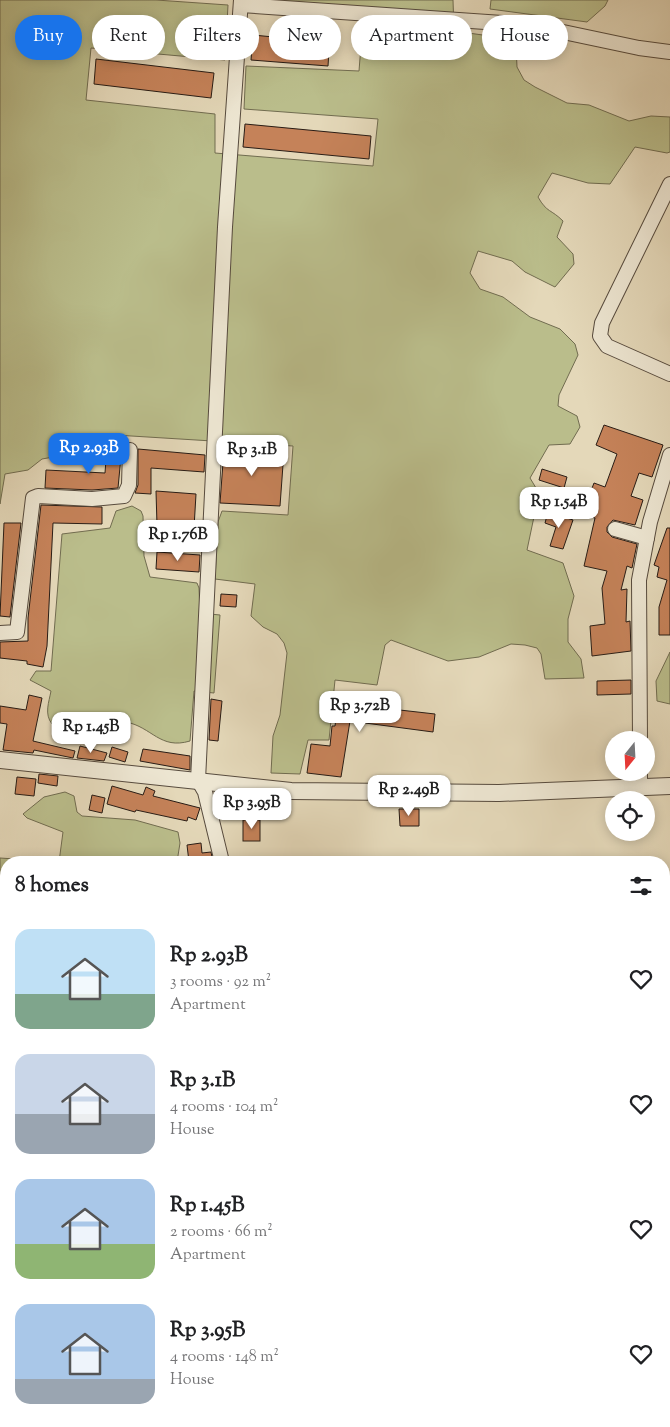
<!DOCTYPE html>
<html lang="en">
<head>
<meta charset="utf-8">
<style>
	body { margin:0; font-family:"Sorts Mill Goudy",serif; background:#f6f6f6; color:#202124; height:100vh; display:flex; flex-direction:column; font-size:19px; white-space:nowrap }
	* { box-sizing:border-box; margin:0 }
	p { font-size:16px; color:#757577 }
	.icon { flex:none; width:28px; height:28px; fill:none; stroke:currentColor; stroke-width:2; stroke-linecap:round; stroke-linejoin:round }
	.map { position:relative; flex:1; overflow:hidden }
	.panel { position:absolute; left:0px; top:856px; width:670px; height:571px; display:flex; flex-direction:column; background:#fff; border-radius:20px 20px 0 0; box-shadow:0 2px 12px #0003 }
	.panel>* { flex:none }
	.banner { position:absolute; left:15px; top:15px; width:640px; height:45px; display:flex; gap:10px }
	.needle { width:32px; rotate:198deg }
	.fabs { position:absolute; left:605px; top:731px; display:grid; gap:10px }
	.fabs a { display:grid; place-items:center; width:50px; height:50px; border-radius:50%; background:#fff; box-shadow:0 2px 12px #0003; font-size:25px }
	.price { position:absolute; translate:-50% -42px; padding:0 11px; border-radius:10px; background:#fff; color:#222; font-size:16px; line-height:32px; filter:drop-shadow(0 1px 2px #0008) }
	.price::after { content:''; position:absolute; left:50%; top:30px; width:15px; height:11px; margin-left:-8px; background:inherit; clip-path:polygon(0 0,100% 0,50% 100%) }
	.price.on { background:#1a73e8; color:#fff }
	ul { padding:0; list-style:none }
	li { display:flex; align-items:center; gap:15px; height:125px; padding:0 15px }
	li span { display:grid; place-items:center; flex:none; width:140px; height:100px; border-radius:15px; color:#555 }
	li>.icon { margin-inline-start:auto }
	span .icon { width:60px; height:60px; fill:#fffc; stroke-width:1 }
	li b { font-size:21px }
	h2 { display:flex; justify-content:space-between; align-items:center; height:60px; padding:0 15px; font-size:21px }
	.tag { padding:0 18px; border-radius:22px; background:#fff; box-shadow:0 2px 12px #0003; font-size:18px; line-height:45px }
	.tag.on { background:#1a73e8; color:#fff }
	.map>svg:first-child { display:block }
	.green { fill:#babd8b; stroke:#716c50 }
	.lines { fill:none; stroke-linecap:round; stroke-linejoin:round }
	.stream { stroke:#6a7a74; stroke-width:4 }
	.building { fill:#c58259; stroke:#281c15 }
	.minor-casing { stroke:#574b3e; stroke-width:16 }
	.tertiary-casing { stroke:#574b3e; stroke-width:18 }
	.path { stroke:#281c15; stroke-width:2; stroke-dasharray:4 2.5; stroke-linecap:butt }
	.minor { stroke:#ede6d2; stroke-width:14 }
	.tertiary { stroke:#ede6d2; stroke-width:16 }
</style>
</head>
<body>
<div class="map">
<svg width="670" height="1427" viewBox="0 0 670 1427">
	<rect width="100%" height="100%" fill="#e4d8b9"/>
	<filter id="stains"><feTurbulence type="fractalNoise" baseFrequency=".004" numOctaves="4"/><feColorMatrix values="0 0 0 0 .2 0 0 0 0 .09 0 0 0 0 .02 0 0 0 .5 -.17"/></filter>
	<radialGradient id="worn" r=".72"><stop offset=".6" stop-color="#630" stop-opacity="0"/><stop offset="1" stop-color="#630" stop-opacity=".3"/></radialGradient>
	<g class="green">
		<path d="M0 0H156L228 5 225 60 91 48 86 100 215 114V153L373 166 378 119 244 109 246 66 359 71 364 7 272 0H453L454 31 497 37 509 36 516 45 517 67 524 80 535 87 567 103 589 105 629 121 651 116 670 117V152L667 153 635 147 610 184 588 183 552 173 538 197C547 213 551 209 563 221L557 237 573 254 574 264 555 287 525 272 512 261 478 251 470 273 480 289 503 297 530 317 560 329 575 344 578 355 559 395 558 406 577 416 580 427 570 444 549 445 530 478 539 493 527 550 563 563 574 596 568 619V642L581 659 584 678 545 679 541 654 537 648 525 645 511 644 479 657 448 661 391 640 385 645 377 685 335 680 329 740H308L300 774 271 773 273 736 280 715 287 653 284 643 277 634 263 627 251 616 255 584 215 579 218 522 222 511 288 515 293 446 99 434 98 461 59 456 42 459 28 470 5 474 0 504Z"/>
		<polygon points="491,0 608,0 605,6 587,22 490,9"/>
		<path d="M132 506 141 511 143 516 144 556 150 577 197 583 199 588 200 613 220 615 214 693 194 691 190 741C160 750 152 727 126 722 111 718 99 727 86 732L52 724C44 714 49 702 51 691L30 680 36 671H51L62 534 110 528 116 511Z"/>
		<polygon points="670,652 670,704 657,701 656,681"/>
		<polygon points="65,792 74,796 77,812 82,816 135,820 178,832 180,843 177,862 6,862 6,1194 0,1189 0,858 59,862 63,832 27,818 23,814 44,797"/>
		<polygon points="0,1336 6,1339 6,1370 0,1368"/>
	</g>
	<g class="lines">
		<polyline class="stream" points="183,1421 191,1427"/>
	</g>
	<g class="building">
		<polygon points="294,31 330,34 328,66 251,60 253,35 294,39"/>
		<polygon points="96,59 214,73 211,98 94,84"/>
		<polygon points="245,124 371,136 369,159 243,147"/>
		<polygon points="604,425 663,445 652,477 639,473 631,496 643,500 635,525 613,520 607,527 607,532 612,537 637,544 632,568 627,566 621,590 627,589 626,622 630,621 631,651 592,656 590,626 605,624 602,588 607,571 584,566 595,518 591,517 596,499 589,496 594,483 605,487 617,454 596,445"/>
		<polygon points="107,446 122,446 118,488 92,490 45,488 46,470 105,473"/>
		<polygon points="138,449 205,455 204,472 151,468 151,494 135,493 138,485"/>
		<polygon points="224,449 284,451 280,506 220,503"/>
		<polygon points="542,469 567,477 564,488 539,480"/>
		<polygon points="156,491 196,494 194,528 157,525"/>
		<polygon points="41,505 102,507 102,524 53,523 47,646 43,667 27,664 27,661 0,658 0,642 28,641 28,618"/>
		<polygon points="548,512 573,520 563,549 550,546 556,527 545,523"/>
		<polygon points="4,523 21,523 10,617 0,616"/>
		<polygon points="667,528 670,528 670,635 659,635 659,607 667,580 657,577 659,567 654,565"/>
		<polygon points="157,552 200,555 199,572 156,569"/>
		<polygon points="221,594 237,595 236,607 220,606"/>
		<polygon points="631,680 631,694 597,695 597,681"/>
		<polygon points="29,695 42,698 33,741 75,751 73,758 34,750 33,753 3,750 7,724 0,723 0,706 26,710"/>
		<polygon points="211,699 222,701 218,741 209,740"/>
		<polygon points="338,703 435,714 433,732 350,721 341,777 307,773 311,744 330,746 332,726 335,726"/>
		<polygon points="80,746 107,753 104,761 77,758"/>
		<polygon points="112,747 128,752 125,762 109,757"/>
		<polygon points="143,749 190,756 190,770 140,761"/>
		<polygon points="39,774 58,776 57,786 38,783"/>
		<polygon points="17,777 36,779 34,796 15,794"/>
		<polygon points="112,786 143,795 146,787 155,791 153,796 200,808 196,820 188,817 187,821 136,810 135,812 107,804"/>
		<polygon points="92,795 105,798 102,813 89,810"/>
		<polygon points="399,809 419,809 419,826 400,826"/>
		<rect x="243" y="820" width="17" height="21"/>
		<polygon points="201,843 202,853 211,852 213,862 189,862 187,845"/>
	</g>
	<g class="lines">
		<defs>
			<g id="minor">
				<polyline points="241,5 530,25 639,48 670,52"/>
				<polyline points="670,184 602,323 600,336 607,346 670,374"/>
				<polyline points="615,529 647,538"/>
				<polyline points="0,633 17,632 33,498 38,496 92,499 124,496 129,485 130,450"/>
				<polyline points="640,740 639,580 650,522 670,455"/>
				<polyline points="640,787 640,772"/>
				<polyline points="222,862 205,792 198,780 225,227 241,0"/>
				<polyline points="664,1299 670,1304"/>
				<polyline points="670,1376 670,1389"/>
				<polyline points="627,1421 628,1427"/>
				<polyline points="662,1427 670,1422"/>
			</g>
			<polyline id="tertiary" points="0,760 291,791 499,793 670,786"/>
		</defs>
		<use href="#minor" class="minor-casing"/>
		<use href="#tertiary" class="tertiary-casing"/>
		<polyline class="path" points="367,1421 368,1427"/>
		<use href="#minor" class="minor"/>
		<use href="#tertiary" class="tertiary"/>
	</g>
	<rect width="100%" height="100%" filter="url(#stains)"/>
	<rect width="100%" height="100%" fill="url(#worn)"/>
</svg>
<div class="fabs">
<a><svg class="needle" viewBox="-14 -14 28 28"><path d="M0-13l5 13h-10z" fill="#e53935"/><path d="M0 13l5-13h-10z" fill="#757577"/></svg></a>
<a><svg class="icon" aria-label="locate" viewBox="0 0 24 24"><circle cx="12" cy="12" r="6"/><path d="M12 2v4M12 18v4M2 12h4M18 12h4"/></svg></a>
</div>
<b class="price on" style="left:89px;top:475px">Rp 2.93B</b>
<b class="price" style="left:252px;top:477px">Rp 3.1B</b>
<b class="price" style="left:559px;top:529px">Rp 1.54B</b>
<b class="price" style="left:178px;top:562px">Rp 1.76B</b>
<b class="price" style="left:360px;top:733px">Rp 3.72B</b>
<b class="price" style="left:91px;top:754px">Rp 1.45B</b>
<b class="price" style="left:409px;top:817px">Rp 2.49B</b>
<b class="price" style="left:252px;top:830px">Rp 3.95B</b>
<div class="banner">
<a class="tag on">Buy</a>
<a class="tag">Rent</a>
<a class="tag">Filters</a>
<a class="tag">New</a>
<a class="tag">Apartment</a>
<a class="tag">House</a>
</div>
<section class="panel">
<h2>8 homes<svg class="icon" aria-label="filters" viewBox="0 0 24 24"><path d="M4 7h16M4 17h16"/><circle cx="9" cy="7" r="2"/><circle cx="15" cy="17" r="2"/></svg></h2>
<ul>
<li><span style="background:linear-gradient(#bfe0f5 65%,#7fa58c 0)"><svg class="icon" aria-label="home" viewBox="0 0 24 24"><path d="M3 11l9-7 9 7M6 9v11h12V9"/></svg></span><div><b>Rp 2.93B</b><p>3 rooms · 92 m²</p><p>Apartment</p></div><svg class="icon" aria-label="heart" viewBox="0 0 24 24"><path d="M12 20l-8-8c-3-5 5-10 8-4 3-6 11-1 8 4z"/></svg></li>
<li><span style="background:linear-gradient(#c9d6e8 60%,#9aa5b1 0)"><svg class="icon" aria-label="home" viewBox="0 0 24 24"><path d="M3 11l9-7 9 7M6 9v11h12V9"/></svg></span><div><b>Rp 3.1B</b><p>4 rooms · 104 m²</p><p>House</p></div><svg class="icon" aria-label="heart" viewBox="0 0 24 24"><path d="M12 20l-8-8c-3-5 5-10 8-4 3-6 11-1 8 4z"/></svg></li>
<li><span style="background:linear-gradient(#a9c7e8 65%,#8fb573 0)"><svg class="icon" aria-label="home" viewBox="0 0 24 24"><path d="M3 11l9-7 9 7M6 9v11h12V9"/></svg></span><div><b>Rp 1.45B</b><p>2 rooms · 66 m²</p><p>Apartment</p></div><svg class="icon" aria-label="heart" viewBox="0 0 24 24"><path d="M12 20l-8-8c-3-5 5-10 8-4 3-6 11-1 8 4z"/></svg></li>
<li><span style="background:linear-gradient(#a9c7e8 75%,#9aa5b1 0)"><svg class="icon" aria-label="home" viewBox="0 0 24 24"><path d="M3 11l9-7 9 7M6 9v11h12V9"/></svg></span><div><b>Rp 3.95B</b><p>4 rooms · 148 m²</p><p>House</p></div><svg class="icon" aria-label="heart" viewBox="0 0 24 24"><path d="M12 20l-8-8c-3-5 5-10 8-4 3-6 11-1 8 4z"/></svg></li>
</ul>
</section>
</div>
</body>
</html>
